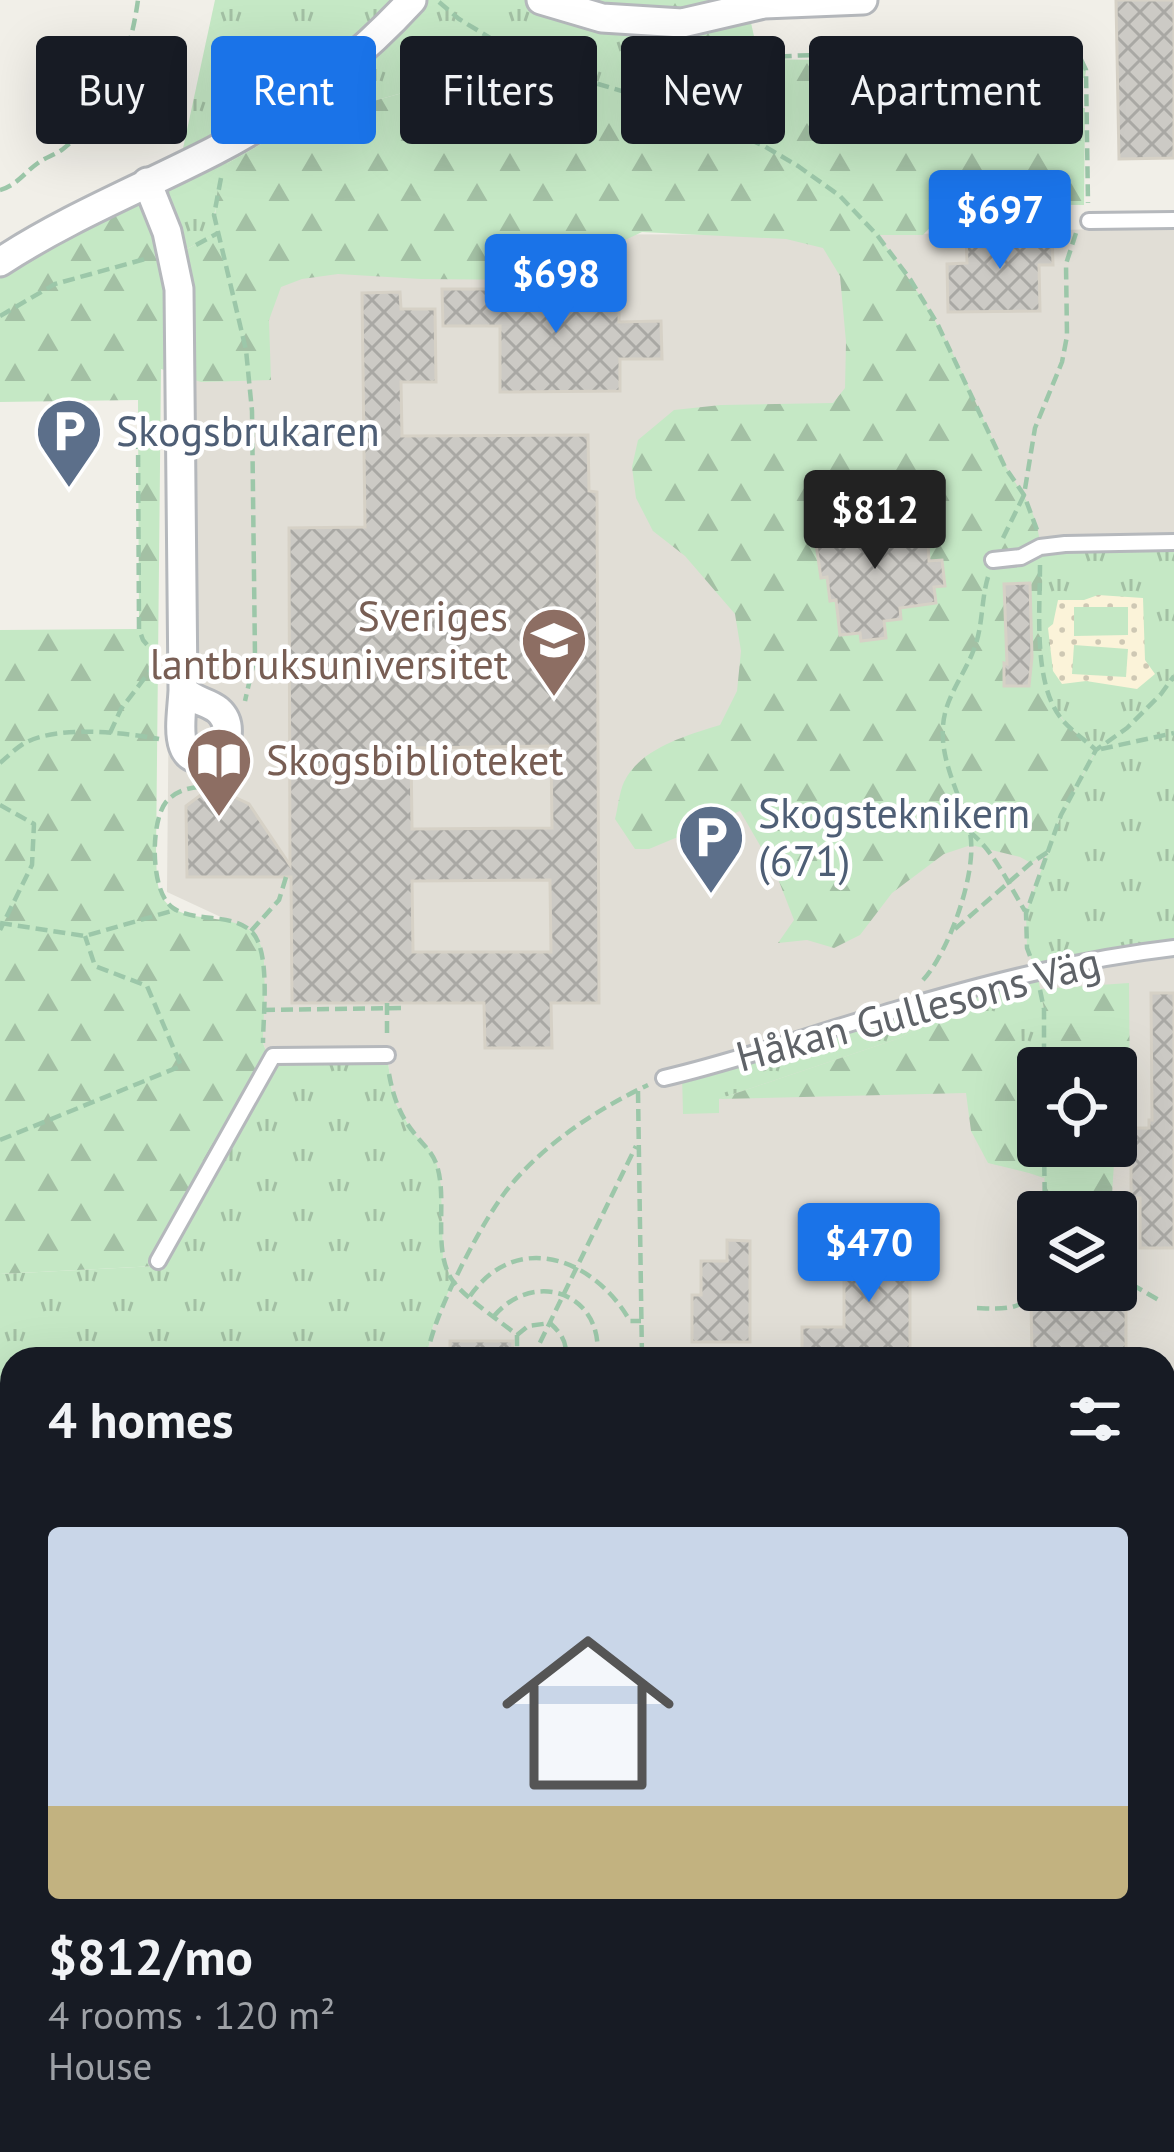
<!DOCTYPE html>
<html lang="en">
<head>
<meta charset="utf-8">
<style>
	body { margin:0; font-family:"PT Sans",sans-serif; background:#20242c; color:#f1f3f6; height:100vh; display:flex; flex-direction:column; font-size:45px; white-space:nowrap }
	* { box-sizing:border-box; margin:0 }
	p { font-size:39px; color:#9ea1a6 }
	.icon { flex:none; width:66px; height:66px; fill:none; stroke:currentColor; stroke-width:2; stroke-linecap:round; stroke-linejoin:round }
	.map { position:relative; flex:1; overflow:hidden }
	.side { position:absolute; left:0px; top:1347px; width:1176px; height:807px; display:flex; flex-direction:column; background:#171b24; border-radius:36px 36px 0 0; box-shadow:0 12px 48px #0002 }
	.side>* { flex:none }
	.guide { position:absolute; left:36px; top:36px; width:1104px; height:108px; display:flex; gap:24px }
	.controls { position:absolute; left:1017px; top:1047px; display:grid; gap:24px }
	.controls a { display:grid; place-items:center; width:120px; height:120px; border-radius:12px; background:#171b24; box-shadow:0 12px 48px #0002; font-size:60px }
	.price { position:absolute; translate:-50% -102px; padding:0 27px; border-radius:12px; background:#1a73e8; color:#fff; font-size:39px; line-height:78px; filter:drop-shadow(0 3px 6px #0008) }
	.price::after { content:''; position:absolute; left:50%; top:72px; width:36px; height:27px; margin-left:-18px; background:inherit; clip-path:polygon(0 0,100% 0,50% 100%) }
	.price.selected { background:#222; color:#fff }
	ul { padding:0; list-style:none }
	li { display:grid; align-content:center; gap:24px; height:636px; padding:0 48px }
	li+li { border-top:3px solid #363941 }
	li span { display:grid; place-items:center; height:372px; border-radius:12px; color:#555 }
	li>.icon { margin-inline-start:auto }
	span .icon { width:216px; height:216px; fill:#fffc; stroke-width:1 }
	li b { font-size:51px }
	h2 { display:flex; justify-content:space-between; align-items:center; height:144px; padding:0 48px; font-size:51px }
	.pill { padding:0 42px; border-radius:12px; background:#171b24; box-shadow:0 12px 48px #0002; font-size:42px; line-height:108px }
	.pill.selected { background:#1a73e8; color:#fff }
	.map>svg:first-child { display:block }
	.education { fill:#e1ded6; fill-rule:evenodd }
	.grass { fill:url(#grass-tufts) }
	.forest { fill:url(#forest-firs) }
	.sand { fill:url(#sand-dots) }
	.pitch { fill:#c5e8c5 }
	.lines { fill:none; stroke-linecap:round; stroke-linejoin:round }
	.stream { stroke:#aadaff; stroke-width:8 }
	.building { fill:url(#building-cross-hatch); stroke:#d6d1c6; stroke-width:3; fill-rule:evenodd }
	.service-casing { stroke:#b5b8bc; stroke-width:20 }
	.minor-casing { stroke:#b5b8bc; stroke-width:33 }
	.path { stroke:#9cc7a9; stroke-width:4.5; stroke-dasharray:12 6; stroke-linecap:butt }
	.service { stroke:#fff; stroke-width:14 }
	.minor { stroke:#fff; stroke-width:27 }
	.labels { text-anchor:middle; stroke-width:9; stroke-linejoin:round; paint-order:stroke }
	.service-label { font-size:42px; fill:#4e5e75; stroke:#fff; text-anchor:start }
	.education-label { font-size:42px; fill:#785e54; stroke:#fff; text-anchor:end }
	.street-label { font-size:42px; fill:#5f6368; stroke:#fff }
</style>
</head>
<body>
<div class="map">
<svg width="1174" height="2152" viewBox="0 0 1174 2152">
	<defs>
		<pattern id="grass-tufts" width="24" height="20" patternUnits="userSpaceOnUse" patternTransform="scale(3)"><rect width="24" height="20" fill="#c5e8c5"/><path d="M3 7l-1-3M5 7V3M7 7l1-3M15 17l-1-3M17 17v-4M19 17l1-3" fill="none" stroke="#a3c0a4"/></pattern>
		<pattern id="forest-firs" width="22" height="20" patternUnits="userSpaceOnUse" patternTransform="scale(3)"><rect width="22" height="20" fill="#c5e8c5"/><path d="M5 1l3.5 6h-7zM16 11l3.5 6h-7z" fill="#a3c0a4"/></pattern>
		<pattern id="sand-dots" width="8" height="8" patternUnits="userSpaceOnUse" patternTransform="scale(3)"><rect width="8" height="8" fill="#fbf3d9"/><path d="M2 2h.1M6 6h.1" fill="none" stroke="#cec8b4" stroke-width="1.8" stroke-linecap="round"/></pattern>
		<pattern id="building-cross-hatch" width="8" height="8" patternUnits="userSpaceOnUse" patternTransform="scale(3)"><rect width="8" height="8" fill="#cccac5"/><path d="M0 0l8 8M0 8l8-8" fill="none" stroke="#a9a8a4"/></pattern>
	</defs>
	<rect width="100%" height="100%" fill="#f1efe8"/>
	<path class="education" d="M1174 227V2152H0V1635L12 1637V2142H1164V1359H426L433 1326 453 1282 443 1259 429 1148 414 1134 393 1099 387 1055 273 1056 266 1051 263 1043 253 932 167 892 173 256 218 233 877 235ZM1038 1068H1116V1146H1038ZM1038 1212H1116V1290H1038Z"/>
	<g class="grass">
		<polygon points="215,0 585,0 682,23 677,74 659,81 647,98 552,70 525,59 301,121 228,163 214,215 218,233 173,256 147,182 179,167"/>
		<path d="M1174 542V948L1037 972 1044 1009V1068H1038V1146H1044V1178L1029 1173 1027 1096 1014 1063 929 1020 900 1038 719 1099V1113L683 1114 682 1074 1036 971 1027 948 1026 913 1061 815 1096 751C1085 740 1070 730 1061 717 1031 678 1040 595 1040 547Z"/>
		<polygon points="387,1055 393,1099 414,1134 429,1148 437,1165 441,1186 443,1259 453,1282 433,1326 426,1359 12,1359 12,1637 0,1635 0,1274 156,1266 273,1056"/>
		<polygon points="1164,1699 1174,1699 1174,2041 1164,2040"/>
	</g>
	<g class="forest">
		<path d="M585 0H746L759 59C838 60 916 63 994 61 1023 60 1050 47 1078 53L1086 70 1085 78 1059 79V107L1085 108 1084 205 952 204 923 235H878C898 263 917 289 934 319 960 363 979 412 1002 459 1012 481 1029 499 1036 523 1053 585 1026 651 1057 712 1065 726 1084 739 1096 750L1061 815 1048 852 1031 863 1020 857 971 845 944 854 892 893 860 935 834 948 807 940 778 943 794 920 775 871 740 811 649 849H635L615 819C618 808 619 793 624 782 640 748 688 735 720 725L737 691 741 651 735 614 685 556 653 531 636 498 632 467 638 440 674 410 721 405 833 403 845 388 846 342 840 276 823 248 786 239 642 232 606 249 577 274 527 280 421 279 338 274 302 279 281 287 269 320 271 380 201 382 161 369 156 858C157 870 156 884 161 895 180 933 248 902 262 949 267 966 263 1022 263 1043L266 1051 273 1056 156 1266 0 1274V630L139 629 138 400 0 402V262L147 182 174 256 217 233C213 208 216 186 228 163L301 121 525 59 552 70 647 97 659 81 676 74 682 23Z"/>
		<polygon points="1129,983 1130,1103 1116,1129 1116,1068 1044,1068 1044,1009 1040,989"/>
		<polygon points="972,1011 1020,1014 1022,1049 1014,1063 1027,1096 1029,1173 988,1163 971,1131 966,1093 719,1099 900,1038 929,1020"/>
		<polygon points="1044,1146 1115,1146 1111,1212 1045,1212"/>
	</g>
	<polygon class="sand" points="1098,595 1143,598 1145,660 1155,674 1137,689 1086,681 1062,684 1053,671 1048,628 1053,624 1058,600 1084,600"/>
	<g class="pitch">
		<polygon points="1074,607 1128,607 1128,635 1074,636"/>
		<polygon points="1074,645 1128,649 1126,677 1072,674"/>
	</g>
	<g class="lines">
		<g class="stream">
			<polyline points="0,1578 12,1578"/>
			<polyline points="359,2142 360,2152"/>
		</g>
	</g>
	<g class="building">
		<polygon points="1116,0 1174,0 1174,158 1119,159"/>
		<polygon points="1052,231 1053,265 1039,265 1040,311 948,312 947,264 967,263 966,232"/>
		<polygon points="442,289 619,289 619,322 661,321 662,359 620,359 620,391 500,392 500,326 443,326"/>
		<path d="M400 292 401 309H435L436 382H401L402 436 588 435 589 491 597 492 599 1003H551L552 1048H485L484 1003H292L291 877H187L186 806 202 794H228L249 804 290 865 289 528 365 527 362 293ZM551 746 552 828 412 829 411 748ZM550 880 551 952H413L412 881Z"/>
		<polygon points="906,513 910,545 928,543 929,561 942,560 945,586 934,587 936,603 900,608 901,619 884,621 886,638 861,641 860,633 840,635 836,600 830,601 827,577 821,578 813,524"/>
		<polygon points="1030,583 1032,657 1029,686 1004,686 1004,663 1007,664 1004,584"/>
		<polygon points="1151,993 1174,993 1174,1248 1140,1248 1140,1198 1131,1198 1131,1128 1149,1128 1149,1120 1152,1120"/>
		<polygon points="910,1237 910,1359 802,1359 802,1327 844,1327 844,1238"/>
		<polygon points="727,1240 750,1241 750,1342 692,1342 692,1295 701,1295 701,1261 727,1261"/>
		<polygon points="1050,1290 1109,1290 1109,1301 1126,1301 1126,1359 1032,1359 1031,1300 1050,1300"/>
		<polygon points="450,1341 513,1341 512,1359 450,1359"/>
	</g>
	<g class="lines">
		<defs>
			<g id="service">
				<polyline points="1089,221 1174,220"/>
				<polyline points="993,560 1021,557 1040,547 1065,544 1174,542"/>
				<path d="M664 1078C742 1060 818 1032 895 1010 987 983 1079 959 1174 948"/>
				<polyline points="158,1261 273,1056 387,1055"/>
				<polyline points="0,1718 12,1731"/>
				<polyline points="1164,2098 1174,2095"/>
				<polyline points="1158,2142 1158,2152"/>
			</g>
			<g id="minor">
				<polyline points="541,0 602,18 682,23 764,4 863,0"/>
				<path d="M147 182 167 232 179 289 183 690C182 719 169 771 217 757 228 745 233 723 218 710 207 701 197 703 183 690"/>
				<path d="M0 262C67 218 142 188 214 151 289 112 355 62 412 0"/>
			</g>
		</defs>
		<use href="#service" class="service-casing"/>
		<use href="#minor" class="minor-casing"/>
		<g class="path">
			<polyline points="439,2 459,19 525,59 551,70 679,108 764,146 798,166 840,196 877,235 910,279 937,323 1005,467 1024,495 1037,530"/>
			<path d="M647 98C655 86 660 79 674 75 743 51 830 56 903 53 960 50 1022 41 1078 53L1086 70 1088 203"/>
			<polyline points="221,178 214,215 246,350 252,411 255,657 245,701"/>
			<path d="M0 190C16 186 25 172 38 163 46 157 55 155 63 149 110 112 130 57 138 0"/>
			<polyline points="196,245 218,233"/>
			<polyline points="0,316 55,284 145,259"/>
			<polyline points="138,437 139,629 143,640 159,659"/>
			<polyline points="1003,538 1024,495 1035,428 1062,362 1067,336 1066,264 1076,233"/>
			<path d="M1040 565C1040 609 1033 681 1060 717 1069 729 1085 740 1096 750"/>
			<polyline points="110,733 121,709 159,659"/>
			<polyline points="1101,749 1174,733"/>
			<path d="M0 763C7 757 15 749 23 744 55 725 123 732 159 739"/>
			<polyline points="210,786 230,786 242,781 246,760"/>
			<path d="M199 787C186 788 175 792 166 802 150 822 150 893 173 908 195 923 232 912 252 932 271 952 263 1016 263 1043"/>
			<polyline points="0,805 34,824 32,865 0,930"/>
			<path d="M970 832C994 851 1009 885 1025 911"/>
			<polyline points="0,923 85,936 175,910"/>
			<polyline points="955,929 1031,863 1048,852"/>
			<polyline points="251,931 279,900 286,877"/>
			<polyline points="1030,956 1027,948 1026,913 1061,815 1096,750 1127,728 1161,694 1174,676"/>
			<path d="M923 980C949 952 978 871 970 833 962 797 940 764 943 726 945 697 964 676 974 649 983 627 981 600 988 577"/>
			<polyline points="1040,990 1044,1009 1044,1068"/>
			<polyline points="387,1003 387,1039"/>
			<polyline points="263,1010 405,1008"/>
			<path d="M389 1074C393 1096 400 1116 414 1133 422 1144 431 1150 436 1163 449 1198 431 1251 453 1281 464 1297 500 1321 517 1335V1359"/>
			<polyline points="638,1091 642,1359"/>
			<polyline points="0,1140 181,1066 147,986 95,966 85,936"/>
			<polyline points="1044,1146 1045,1212"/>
			<polyline points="1116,1275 1162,1302"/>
			<path d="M470 1296C517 1229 595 1259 630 1321H641"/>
			<path d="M977 1308C1003 1309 1022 1311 1038 1289"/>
			<path d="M494 1316C535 1268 605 1294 597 1359"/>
			<path d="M517 1335 528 1326 550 1323C562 1334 568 1343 565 1359"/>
			<path d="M426 1359C433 1325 447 1295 463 1263 476 1238 489 1214 506 1191 541 1146 597 1109 648 1085"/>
			<polyline points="532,1359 636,1146"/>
			<polyline points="1164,1590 1174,1593"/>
			<polyline points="1164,1633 1174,1630"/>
			<polyline points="0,1635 12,1637"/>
			<polyline points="1164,1658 1174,1658"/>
			<polyline points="1164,1672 1174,1672"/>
			<polyline points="0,1941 12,1936"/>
			<polyline points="317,2142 318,2152"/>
			<polyline points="352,2142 353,2152"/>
			<polyline points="404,2142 409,2152"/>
			<polyline points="529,2152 536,2142"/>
		</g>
		<use href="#service" class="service"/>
		<use href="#minor" class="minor"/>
	</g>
	<defs>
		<symbol id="parking-pin" viewBox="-11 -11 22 30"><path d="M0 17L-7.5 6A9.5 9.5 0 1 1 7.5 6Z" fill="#5c6f8a" stroke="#fff"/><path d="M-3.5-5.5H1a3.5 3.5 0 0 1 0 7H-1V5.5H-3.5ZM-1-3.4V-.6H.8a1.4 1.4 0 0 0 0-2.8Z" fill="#fff"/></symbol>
		<symbol id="university-pin" viewBox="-11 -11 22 30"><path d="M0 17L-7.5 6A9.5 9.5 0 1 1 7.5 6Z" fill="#8d6e63" stroke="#fff"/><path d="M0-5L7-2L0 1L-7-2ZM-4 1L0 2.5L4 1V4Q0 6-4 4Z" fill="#fff"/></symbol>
		<symbol id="library-pin" viewBox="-11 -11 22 30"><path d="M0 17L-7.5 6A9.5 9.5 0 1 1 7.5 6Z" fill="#8d6e63" stroke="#fff"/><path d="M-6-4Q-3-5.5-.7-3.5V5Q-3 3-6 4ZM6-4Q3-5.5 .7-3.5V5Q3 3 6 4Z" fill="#fff"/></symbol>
	</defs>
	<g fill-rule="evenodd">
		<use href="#parking-pin" x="31" y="393" width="76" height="104"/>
		<use href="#university-pin" x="516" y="602" width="76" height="104"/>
		<use href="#library-pin" x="181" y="722" width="76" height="104"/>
		<use href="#parking-pin" x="673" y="799" width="76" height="104"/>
	</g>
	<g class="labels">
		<g class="service-label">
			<text x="116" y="446">Skogsbrukaren</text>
			<text x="758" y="828">Skogsteknikern<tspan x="758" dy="48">(671)</tspan></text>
		</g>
		<g class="education-label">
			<text x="508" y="631">Sveriges<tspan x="508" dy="48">lantbruksuniversitet</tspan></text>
			<text x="266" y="775" text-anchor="start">Skogsbiblioteket</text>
		</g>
		<g class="street-label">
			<text transform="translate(918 1009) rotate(-15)" y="15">Håkan Gullesons Väg</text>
		</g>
	</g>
</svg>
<div class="controls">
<a><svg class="icon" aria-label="locate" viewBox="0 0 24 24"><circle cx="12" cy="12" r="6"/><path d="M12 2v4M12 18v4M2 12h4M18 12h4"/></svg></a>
<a><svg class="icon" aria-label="layers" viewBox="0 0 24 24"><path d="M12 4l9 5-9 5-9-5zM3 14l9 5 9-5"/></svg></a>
</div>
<b class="price" style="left:1000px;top:272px">$697</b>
<b class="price" style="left:556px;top:336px">$698</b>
<b class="price selected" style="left:875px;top:572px">$812</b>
<b class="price" style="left:869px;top:1305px">$470</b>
<div class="guide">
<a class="pill">Buy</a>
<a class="pill selected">Rent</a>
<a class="pill">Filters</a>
<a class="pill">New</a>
<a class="pill">Apartment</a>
</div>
<section class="side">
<h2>4 homes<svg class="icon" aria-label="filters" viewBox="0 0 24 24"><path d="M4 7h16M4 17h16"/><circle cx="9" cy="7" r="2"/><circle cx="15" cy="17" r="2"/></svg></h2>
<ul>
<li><span style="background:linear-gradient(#c9d6e8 75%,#c2b280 0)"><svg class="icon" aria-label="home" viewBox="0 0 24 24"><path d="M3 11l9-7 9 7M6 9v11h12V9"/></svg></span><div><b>$812/mo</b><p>4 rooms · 120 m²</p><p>House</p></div></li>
</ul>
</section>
</div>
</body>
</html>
